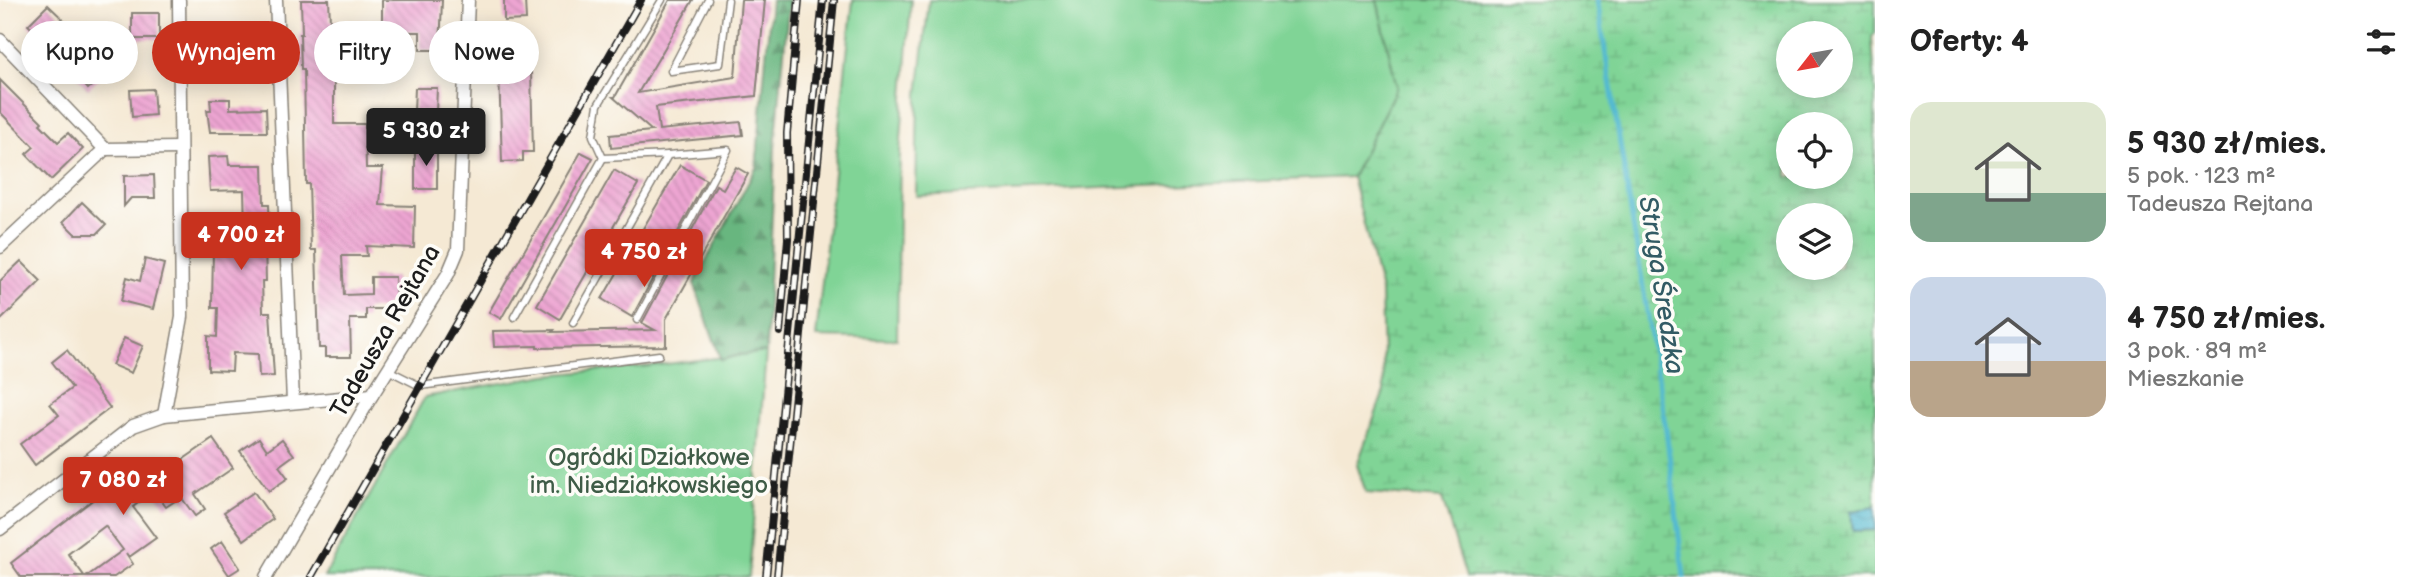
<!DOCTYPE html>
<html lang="pl">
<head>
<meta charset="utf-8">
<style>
	body { margin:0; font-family:"Balsamiq Sans",sans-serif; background:#f6f6f6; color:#222; height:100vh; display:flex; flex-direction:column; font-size:26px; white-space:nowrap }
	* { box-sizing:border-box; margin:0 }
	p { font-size:23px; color:#767676 }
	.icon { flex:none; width:38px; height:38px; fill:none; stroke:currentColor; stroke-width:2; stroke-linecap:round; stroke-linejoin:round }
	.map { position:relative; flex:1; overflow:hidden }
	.panel { display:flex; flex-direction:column; background:#fff; width:560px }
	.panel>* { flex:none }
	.banner { position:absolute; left:21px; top:21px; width:665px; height:63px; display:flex; gap:14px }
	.needle { width:46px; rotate:239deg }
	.buttons { position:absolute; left:1776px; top:21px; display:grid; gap:14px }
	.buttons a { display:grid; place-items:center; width:77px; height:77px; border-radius:50%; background:#fff; box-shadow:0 4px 18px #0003; font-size:35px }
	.price { position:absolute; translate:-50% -60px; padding:0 16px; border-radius:7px; background:#c8321e; color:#fff; font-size:23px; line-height:46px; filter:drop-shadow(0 2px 4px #0008) }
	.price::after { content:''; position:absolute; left:50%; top:42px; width:21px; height:16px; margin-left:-10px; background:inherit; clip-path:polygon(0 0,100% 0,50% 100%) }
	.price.active { background:#222; color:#fff }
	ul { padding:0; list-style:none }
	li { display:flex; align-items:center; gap:21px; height:175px; padding:0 35px }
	li span { display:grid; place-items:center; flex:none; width:196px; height:140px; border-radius:21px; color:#555 }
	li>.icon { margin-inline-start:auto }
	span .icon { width:84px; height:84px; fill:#fffc; stroke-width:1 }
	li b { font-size:30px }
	h2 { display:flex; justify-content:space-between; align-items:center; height:84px; padding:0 35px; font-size:30px }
	.tag { padding:0 24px; border-radius:32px; background:#fff; box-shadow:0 4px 18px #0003; font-size:24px; line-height:63px }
	.tag.active { background:#c8321e; color:#fff }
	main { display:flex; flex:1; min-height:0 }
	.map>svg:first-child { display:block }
	.green { fill:#80d496; stroke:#4e7859; stroke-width:2 }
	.forest { fill:url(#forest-firs); stroke:#42694e; stroke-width:2 }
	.wetland { fill:url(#wetland-marsh); stroke:#4e7859; stroke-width:2; fill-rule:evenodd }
	.water { fill:url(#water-waves); stroke:#386a76; stroke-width:2 }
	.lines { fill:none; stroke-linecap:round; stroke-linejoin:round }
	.stream { stroke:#53b9d1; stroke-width:5 }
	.building { fill:url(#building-back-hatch) }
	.lane-casing { stroke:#888278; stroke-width:9 }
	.street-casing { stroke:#888278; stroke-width:15 }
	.lane { stroke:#fff; stroke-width:6 }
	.street { stroke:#fff; stroke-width:12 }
	.rail-casing { stroke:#1c1c1c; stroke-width:8 }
	.rail { stroke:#fdfcf7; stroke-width:5; stroke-dasharray:16; stroke-linecap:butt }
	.labels { text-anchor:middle; stroke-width:7; stroke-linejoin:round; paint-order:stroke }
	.street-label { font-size:24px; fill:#1c1c1c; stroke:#fdfcf7 }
	.park-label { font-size:24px; fill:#3f5c47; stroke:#fdfcf7 }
	.water-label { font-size:26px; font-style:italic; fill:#325b64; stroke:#fdfcf7 }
</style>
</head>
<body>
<main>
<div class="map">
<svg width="1875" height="577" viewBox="0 0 1875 577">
	<defs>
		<pattern id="forest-firs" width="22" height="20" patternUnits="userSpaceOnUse" patternTransform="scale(1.75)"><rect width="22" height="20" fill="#68b67f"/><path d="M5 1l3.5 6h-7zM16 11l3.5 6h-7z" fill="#559367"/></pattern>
		<pattern id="wetland-marsh" width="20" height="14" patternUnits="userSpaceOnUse" patternTransform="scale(1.75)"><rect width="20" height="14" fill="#80d496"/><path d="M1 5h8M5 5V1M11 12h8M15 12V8" fill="none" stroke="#6eb581"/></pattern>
		<pattern id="water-waves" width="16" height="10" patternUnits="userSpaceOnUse" patternTransform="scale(1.75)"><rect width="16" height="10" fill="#53b9d1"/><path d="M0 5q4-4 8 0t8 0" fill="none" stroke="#489eb3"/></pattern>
		<pattern id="building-back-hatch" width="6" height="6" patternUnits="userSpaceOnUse" patternTransform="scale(1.75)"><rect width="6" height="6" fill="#eda5d2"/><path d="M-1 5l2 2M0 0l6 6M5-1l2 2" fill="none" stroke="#cb8db4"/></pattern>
	</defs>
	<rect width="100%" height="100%" fill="#fdfcf7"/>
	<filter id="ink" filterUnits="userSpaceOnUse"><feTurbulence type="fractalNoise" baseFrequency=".0143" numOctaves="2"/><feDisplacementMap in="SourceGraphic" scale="14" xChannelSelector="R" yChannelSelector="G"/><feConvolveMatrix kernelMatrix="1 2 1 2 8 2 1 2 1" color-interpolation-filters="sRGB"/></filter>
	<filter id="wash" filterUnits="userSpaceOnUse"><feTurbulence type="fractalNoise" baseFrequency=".00686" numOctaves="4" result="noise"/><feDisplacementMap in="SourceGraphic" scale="28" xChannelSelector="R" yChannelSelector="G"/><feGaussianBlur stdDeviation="1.57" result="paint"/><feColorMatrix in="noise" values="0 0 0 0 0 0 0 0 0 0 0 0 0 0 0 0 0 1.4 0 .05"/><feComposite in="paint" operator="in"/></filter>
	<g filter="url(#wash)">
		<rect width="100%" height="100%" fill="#f5e9d4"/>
		<g class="green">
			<polygon points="853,0 911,0 900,153 897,339 816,337"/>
			<polygon points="929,0 1377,0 1397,87 1352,177 916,196 918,94"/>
			<polygon points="766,352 749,577 324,577 425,397 546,375 650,366"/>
		</g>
		<polygon class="forest" points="771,0 789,0 775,148 766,352 740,355 721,360 694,283 756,168"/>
		<path class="wetland" d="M1377 0H1875V33L1872 37 1875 90V507L1851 511 1853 531 1875 530V577H1466L1442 498 1366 493 1357 465 1384 391 1381 291 1352 177 1397 87ZM1788 33H1841V86H1788ZM1788 124H1841V177H1788ZM1788 215H1841V268H1788Z"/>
		<polygon class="water" points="1875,507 1875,530 1853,531 1851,511"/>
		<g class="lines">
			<polyline class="stream" points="1597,0 1666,430 1684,577"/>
		</g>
		<g id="blocks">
			<g class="building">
				<polygon points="301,0 329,0 330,21 365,21 366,80 334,81 334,124 365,124 366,168 383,168 380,205 415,206 414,248 366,246 367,256 342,256 344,295 371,294 371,277 395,277 396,304 386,304 386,309 366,309 366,319 350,319 351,357 325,357 325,348 319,348 316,250 311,250 309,184 306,184 304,69 301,69 300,34 302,34"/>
				<polygon points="382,0 442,0 440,50 420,50 420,32 382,32"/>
				<polygon points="504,0 525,0 526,20 504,21"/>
				<polygon points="670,0 693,0 638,93 735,77 741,0 765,0 756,96 656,107 659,130 741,122 743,135 611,148 610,135 652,131 613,97 615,97"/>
				<polygon points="48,5 68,24 48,44 28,25"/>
				<rect x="132" y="13" width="27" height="26"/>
				<polygon points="231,34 231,51 264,50 265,78 248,79 247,67 208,68 207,35"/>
				<polygon points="85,51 105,73 88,89 68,66"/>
				<polygon points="499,72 531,72 533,152 523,152 523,161 502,162"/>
				<polygon points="0,80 42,122 40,124 58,142 68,133 83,149 51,180 26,154 34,147 0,112"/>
				<polygon points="415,88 437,88 436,112 414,111"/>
				<polygon points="153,89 155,115 132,117 130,90"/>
				<polygon points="210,99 230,99 230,109 266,108 267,132 210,132 207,110 211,110"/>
				<polygon points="415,146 437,147 437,189 415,189"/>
				<polygon points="581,152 593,158 501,319 489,312"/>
				<polygon points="228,156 229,165 263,165 264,204 269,204 270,244 265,245 266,281 262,281 263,312 270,312 274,376 259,377 258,354 233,353 232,371 208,370 208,336 217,337 218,308 212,308 213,249 211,249 210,229 245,228 244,190 210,191 208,157"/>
				<polygon points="680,165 706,180 632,317 602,299"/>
				<polygon points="736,167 748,174 666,319 666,346 537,348 537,346 494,347 493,331 554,330 552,332 655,330 642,323 716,185 723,189"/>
				<polygon points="614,170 638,184 560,319 537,305"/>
				<polygon points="154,175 155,198 131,198 124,206 124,176"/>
				<polygon points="82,202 106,225 97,234 75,234 63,222"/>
				<polygon points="145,259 164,264 153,309 121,301 127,277 140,281"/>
				<polygon points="21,261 41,281 0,321 0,281"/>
				<polygon points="124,338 143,346 131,373 112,365"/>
				<polygon points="67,350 110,408 35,465 20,444 59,415 50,404 72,388 52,362"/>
				<polygon points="259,438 267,450 282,439 294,455 279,466 288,478 269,491 240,451"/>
				<polygon points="213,439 233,468 195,494 205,509 195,516 181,497 166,507 154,491 133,507 156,538 129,557 126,553 133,564 114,577 86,577 123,550 105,526 68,554 85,577 21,577 11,563 121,478 129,489 171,460 175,465"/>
				<polygon points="254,492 273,519 244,540 224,512"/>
				<polygon points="222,541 240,568 229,575 211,549"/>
			</g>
		</g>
	</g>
	<g filter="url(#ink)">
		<use href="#blocks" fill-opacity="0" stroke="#888278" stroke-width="2"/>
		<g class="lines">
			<defs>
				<g id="lane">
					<polyline points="708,0 671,71 720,64 728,0"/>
					<polyline points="514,317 603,158 593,136 598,105 662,0"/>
					<polyline points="637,320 728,150 668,155"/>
					<polyline points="573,323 668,155 603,158"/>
					<polyline points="388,370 420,386 659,355"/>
				</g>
				<g id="street">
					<polyline points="276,0 293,402"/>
					<polyline points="0,40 105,149 179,148"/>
					<polyline points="0,247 105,149"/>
					<polyline points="164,415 182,317 179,0"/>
					<polyline points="0,529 133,426 164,415 372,395"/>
					<polyline points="266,577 372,395 448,274 458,250 468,0"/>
				</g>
			</defs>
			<use href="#lane" class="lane-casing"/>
			<use href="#street" class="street-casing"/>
			<use href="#lane" class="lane"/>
			<use href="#street" class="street"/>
			<defs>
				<g id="rail">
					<polyline points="780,332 788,239 787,133 799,0"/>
					<polyline points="311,577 641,0"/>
					<polyline points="766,577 823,0"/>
					<polyline points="777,577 834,0"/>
				</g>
			</defs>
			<use href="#rail" class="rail-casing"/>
			<use href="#rail" class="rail"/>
		</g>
	</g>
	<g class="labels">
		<g class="street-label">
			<text transform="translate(385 331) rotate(-60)" y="8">Tadeusza Rejtana</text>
		</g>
		<g class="park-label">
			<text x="649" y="465">Ogródki Działkowe<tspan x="649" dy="28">im. Niedziałkowskiego</tspan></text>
		</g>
		<g class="water-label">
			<text transform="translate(1662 285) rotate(81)" y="9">Struga Średzka</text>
		</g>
	</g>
</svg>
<div class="buttons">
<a><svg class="needle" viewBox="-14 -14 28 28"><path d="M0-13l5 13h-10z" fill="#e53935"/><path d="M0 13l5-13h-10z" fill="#767676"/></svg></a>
<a><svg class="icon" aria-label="locate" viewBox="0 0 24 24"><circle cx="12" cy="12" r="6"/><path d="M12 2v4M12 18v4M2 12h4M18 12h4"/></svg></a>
<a><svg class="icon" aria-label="layers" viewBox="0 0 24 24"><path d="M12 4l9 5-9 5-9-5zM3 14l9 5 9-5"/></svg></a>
</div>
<b class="price active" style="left:426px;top:168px">5 930 zł</b>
<b class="price" style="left:241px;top:272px">4 700 zł</b>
<b class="price" style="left:644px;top:289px">4 750 zł</b>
<b class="price" style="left:123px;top:517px">7 080 zł</b>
<div class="banner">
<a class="tag">Kupno</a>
<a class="tag active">Wynajem</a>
<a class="tag">Filtry</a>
<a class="tag">Nowe</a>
</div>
</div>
<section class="panel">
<h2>Oferty: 4<svg class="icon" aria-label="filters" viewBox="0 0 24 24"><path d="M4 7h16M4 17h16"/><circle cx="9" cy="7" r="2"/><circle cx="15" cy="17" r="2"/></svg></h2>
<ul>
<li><span style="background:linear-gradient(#dfe7d0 65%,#7fa58c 0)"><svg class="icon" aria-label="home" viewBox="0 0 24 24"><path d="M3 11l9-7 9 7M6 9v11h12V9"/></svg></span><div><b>5 930 zł/mies.</b><p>5 pok. · 123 m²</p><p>Tadeusza Rejtana</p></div></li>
<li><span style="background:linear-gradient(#c9d6e8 60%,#b9a48a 0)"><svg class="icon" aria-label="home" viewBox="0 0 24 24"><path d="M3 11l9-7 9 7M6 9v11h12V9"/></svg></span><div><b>4 750 zł/mies.</b><p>3 pok. · 89 m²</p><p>Mieszkanie</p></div></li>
</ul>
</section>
</main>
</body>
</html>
